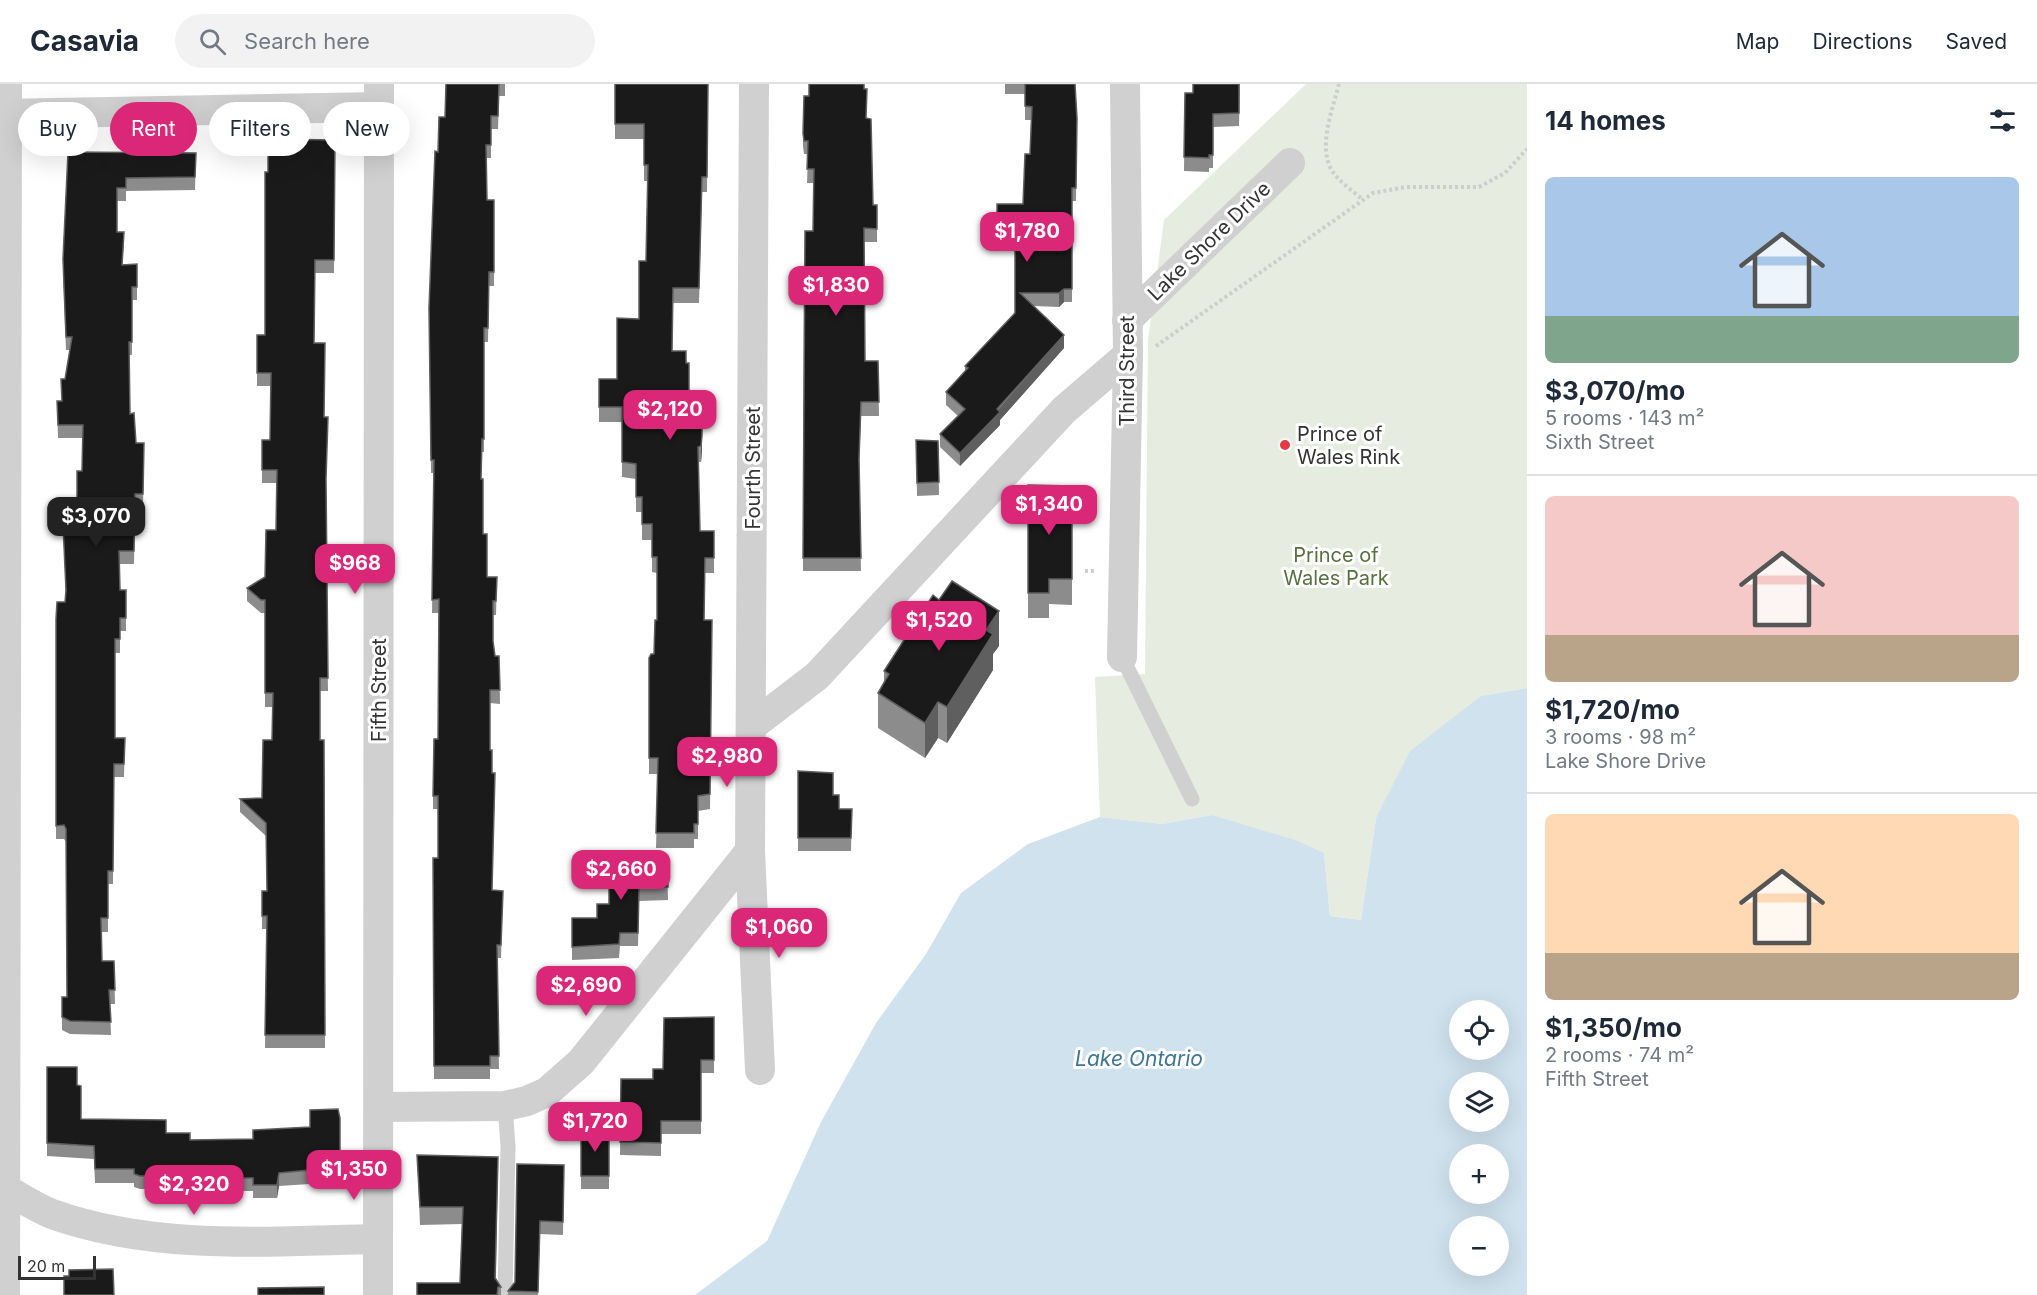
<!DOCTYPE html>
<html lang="en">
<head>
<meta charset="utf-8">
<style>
	body { margin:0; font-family:Inter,sans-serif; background:#f2f2f3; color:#1f2937; height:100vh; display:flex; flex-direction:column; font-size:22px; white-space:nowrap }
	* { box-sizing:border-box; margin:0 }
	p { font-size:20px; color:#747a83 }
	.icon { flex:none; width:33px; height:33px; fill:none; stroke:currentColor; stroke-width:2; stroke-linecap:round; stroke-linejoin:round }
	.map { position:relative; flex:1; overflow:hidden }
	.drawer { display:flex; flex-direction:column; background:#fff; width:510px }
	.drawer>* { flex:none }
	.guide { position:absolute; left:18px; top:18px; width:570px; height:54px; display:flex; gap:12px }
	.controls { position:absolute; left:1449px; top:916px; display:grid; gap:12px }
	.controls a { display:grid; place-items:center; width:60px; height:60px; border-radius:50%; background:#fff; box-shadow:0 6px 24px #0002; font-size:30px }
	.scale { position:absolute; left:18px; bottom:15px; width:78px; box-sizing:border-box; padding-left:6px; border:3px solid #333; border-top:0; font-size:16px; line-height:21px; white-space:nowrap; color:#333; -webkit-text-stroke:4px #fff; paint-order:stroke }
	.price { position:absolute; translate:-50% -51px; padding:0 14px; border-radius:12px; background:#db2777; color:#fff; font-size:20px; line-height:39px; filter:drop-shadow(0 2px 3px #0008) }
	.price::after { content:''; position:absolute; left:50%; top:36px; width:18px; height:14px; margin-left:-9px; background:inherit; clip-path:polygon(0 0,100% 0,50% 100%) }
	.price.on { background:#222; color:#fff }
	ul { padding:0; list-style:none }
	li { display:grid; align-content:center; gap:12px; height:318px; padding:0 18px }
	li+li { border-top:2px solid #e0e1e3 }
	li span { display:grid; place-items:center; height:186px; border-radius:9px; color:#555 }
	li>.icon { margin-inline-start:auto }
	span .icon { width:108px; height:108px; fill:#fffc; stroke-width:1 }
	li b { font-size:26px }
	h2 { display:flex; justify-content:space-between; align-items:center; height:72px; padding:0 18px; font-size:26px }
	.chip { padding:0 21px; border-radius:27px; background:#fff; box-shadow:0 6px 24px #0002; font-size:21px; line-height:54px }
	.chip.on { background:#db2777; color:#fff }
	header { display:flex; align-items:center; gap:36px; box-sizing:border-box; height:84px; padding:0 30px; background:#fff; border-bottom:2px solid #e0e1e3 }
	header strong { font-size:28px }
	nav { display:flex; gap:33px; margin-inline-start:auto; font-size:21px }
	.search { width:420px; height:54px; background:#f2f2f3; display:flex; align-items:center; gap:15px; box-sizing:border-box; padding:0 21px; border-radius:33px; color:#747a83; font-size:22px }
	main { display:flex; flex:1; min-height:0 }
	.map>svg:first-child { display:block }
	.green { fill:#e6ecdf }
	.water { fill:#cfe2ee; fill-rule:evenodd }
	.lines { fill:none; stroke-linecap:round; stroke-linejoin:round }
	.path { stroke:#cdcdcd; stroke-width:4; stroke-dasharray:3 3; stroke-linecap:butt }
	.lane { stroke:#d0d0d0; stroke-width:15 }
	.street { stroke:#d0d0d0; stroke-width:30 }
	.wall { fill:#8c8c8c }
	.shaded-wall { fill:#5f5f5f }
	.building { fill:#1a1a1a; stroke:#5f5f5f; stroke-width:1.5 }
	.poi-dot { fill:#e63946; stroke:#fff; stroke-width:2 }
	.labels { text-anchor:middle; stroke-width:6; stroke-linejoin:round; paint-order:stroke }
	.street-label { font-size:20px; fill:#333; stroke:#fff }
	.poi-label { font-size:20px; fill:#333; stroke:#fff; text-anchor:start }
	.park-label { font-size:20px; fill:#56703f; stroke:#fff }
	.water-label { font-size:21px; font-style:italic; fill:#3f7597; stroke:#fff }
</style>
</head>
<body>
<header>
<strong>Casavia</strong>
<div class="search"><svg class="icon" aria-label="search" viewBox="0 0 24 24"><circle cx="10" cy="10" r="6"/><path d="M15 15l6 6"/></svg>Search here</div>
<nav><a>Map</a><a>Directions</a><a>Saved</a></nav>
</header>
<main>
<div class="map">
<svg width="1527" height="1211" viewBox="0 0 1527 1211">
	<rect width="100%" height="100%" fill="#fff"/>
	<polygon class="green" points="1306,0 1527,0 1527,604 1481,612 1376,734 1361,836 1330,832 1324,769 1212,731 1162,740 1100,733 1095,593 1145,590 1148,257 1164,136"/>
	<path class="water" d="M1527 604V1211H695L767 1157 821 1038 876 939 926 870 961 809 1028 760 1100 733 1162 740 1212 731 1298 757 1324 769 1330 832 1361 836 1376 734 1410 667 1481 612ZM1460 927H1498V966H1460ZM1460 999H1498V1038H1460ZM1460 1071H1498V1110H1460ZM1460 1143H1498V1182H1460Z"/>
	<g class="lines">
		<g class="path">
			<path d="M1339 0C1333 24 1319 59 1330 83 1336 96 1352 106 1363 116"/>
			<polyline points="1156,262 1373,109 1406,103 1479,103 1505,89 1527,65"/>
			<polyline points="1085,487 1096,487"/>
		</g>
		<g class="lane">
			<polyline points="1122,573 1192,715"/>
			<polyline points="505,1211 508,1062 505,1022"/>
		</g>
		<g class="street">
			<polyline points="754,0 750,767 760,986"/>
			<polyline points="0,30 378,23"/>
			<polyline points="1127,236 1290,79"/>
			<polyline points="1122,573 1128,271 1125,0"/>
			<polyline points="753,641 817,592 1064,326 1128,271"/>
			<polyline points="380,1023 505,1022 527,1017 547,1008 581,978 750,767"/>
			<path d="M0 1102C17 1111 34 1123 52 1130 156 1167 270 1157 377 1155"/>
			<polyline points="5,1211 7,0"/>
			<polyline points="378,1211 379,0"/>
		</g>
	</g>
	<g class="wall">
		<polygon points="446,0 505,0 505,12 499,12 498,45 491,45 491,74 486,74 487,116 494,116 494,202 489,202 488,258 484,258 484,368 482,368 481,395 483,450 487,493 497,493 496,531 493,531 493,557 495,572 499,572 500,620 490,619 490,666 492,689 492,806 503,807 501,874 497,874 499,985 490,985 490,995 434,995 433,774 438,774 438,725 433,725 433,712 438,655 439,529 432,529 434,389 431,389 429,224 438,68 445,33"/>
		<polygon points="615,0 708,0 707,108 702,108 699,219 673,219 672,267 686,279 689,321 702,367 701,378 698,378 700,447 714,447 714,489 705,489 704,536 712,536 710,725 698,727 698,755 694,755 694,764 656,764 658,690 649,690 649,574 654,570 657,536 657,489 652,488 652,456 642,456 642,428 636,428 636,395 622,393 622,338 599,338 599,295 617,295 639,235 646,177 648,97 644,97 644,55 615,55"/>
		<polygon points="1005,0 1075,0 1077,35 1076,117 1072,117 1072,218 1064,218 1059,223 1034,222 1064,264 1000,336 1000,341 960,382 940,363 940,350 958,332 946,321 946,308 965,288 965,282 1015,229 1015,160 997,160 997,120 1023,120 1030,70 1031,36 1025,36 1025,10 1005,10"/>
		<polygon points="1240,0 1239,42 1213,43 1213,84 1209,84 1209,88 1184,87 1185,9 1193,9"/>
		<polygon points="804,12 809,12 866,34 873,121 877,121 877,158 864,158 865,277 878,277 879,332 861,332 859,383 861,487 803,487 804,178 813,147 813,99 807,99 808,70 804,70 803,62"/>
		<polygon points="335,56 334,189 315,189 314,259 324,333 328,607 320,607 320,656 324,656 325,964 265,964 267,845 262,845 262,807 267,807 266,752 240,728 240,715 262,714 272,656 272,623 265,623 265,529 261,529 247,517 247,504 265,493 276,446 276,399 262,399 262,356 270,356 270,302 257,302 257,251 265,251 268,88"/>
		<polygon points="68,68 196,69 195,106 126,107 126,117 117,117 117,148 124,161 122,180 137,180 137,216 132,216 132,271 129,271 130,330 136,359 144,359 143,423 135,423 134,480 120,480 120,506 126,506 126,547 120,547 120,569 115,569 115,654 125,654 124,693 114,693 113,800 108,800 108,848 102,848 102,877 114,877 115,920 110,920 111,951 70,950 62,946 62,913 67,913 66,758 64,755 56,755 56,535 65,518 66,511 62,418 77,418 82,387 82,354 58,354 57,317 62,317 61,295 65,295 70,266 66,266 63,189"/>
		<polygon points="916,356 938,357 939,411 917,412"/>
		<polygon points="1028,401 1072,402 1072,521 1049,520 1049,534 1028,534"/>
		<polygon points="999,562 993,570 993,586 947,659 938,654 925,674 878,644 878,609 884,598 884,587"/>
		<polygon points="798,687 833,711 839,725 852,725 851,767 798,767"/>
		<polygon points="667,774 668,816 639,817 638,862 620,862 619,874 572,876 572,834 597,834 609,820"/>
		<polygon points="714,933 714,989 701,989 701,1050 661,1050 661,1072 620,1071 621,995 653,995"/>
		<polygon points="47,983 77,1001 81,1035 166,1049 190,1056 253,1055 310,1043 340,1034 340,1093 310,1094 310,1100 279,1102 277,1114 253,1114 253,1107 209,1107 209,1104 140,1105 134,1103 134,1099 95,1099 94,1075 47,1072"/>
		<rect x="581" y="1046" width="28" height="59"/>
		<polygon points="417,1071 498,1073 496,1194 501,1203 501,1211 417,1211 460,1199 462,1140 420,1141"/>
		<polygon points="564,1081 563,1151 540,1150 538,1211 508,1211 508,1207 515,1198"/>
	</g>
	<g class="shaded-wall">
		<polygon points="1064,205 1064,218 1059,223 1059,209"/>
		<polygon points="1064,251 1064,264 1000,336 1000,341 960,382 960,369"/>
		<polygon points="702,352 702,367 701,378 701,362"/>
		<polygon points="999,527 999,562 993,570 993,586 947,659 947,623 986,546"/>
		<polygon points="938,618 938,654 925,674 925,639"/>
		<polygon points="279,1089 279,1102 277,1114 277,1101"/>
	</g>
	<g class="building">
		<polygon points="446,0 499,0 498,32 491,32 491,61 486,61 487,116 494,116 494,188 489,188 488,244 484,244 484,355 482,355 481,395 483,395 483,450 487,450 487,493 497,493 496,517 493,517 493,557 495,572 499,572 500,606 490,606 490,666 492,666 492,689 495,689 492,806 503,807 501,861 497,861 499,972 490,972 490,982 434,982 433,774 438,774 438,712 433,712 434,655 438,655 439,515 432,516 434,376 431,376 429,224 435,67 438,68 439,33 445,33"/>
		<polygon points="615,0 708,0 707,93 702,93 699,204 673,204 672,267 686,267 686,279 689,279 689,321 702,321 702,352 701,362 698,363 700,447 714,447 714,474 705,474 704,536 712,536 710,710 698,712 698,740 694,740 694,749 656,749 658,674 649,674 649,574 651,570 654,570 655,536 657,536 657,473 652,473 652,440 642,440 642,413 636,413 636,380 622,378 622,323 599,323 599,295 617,295 617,234 639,235 639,177 646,177 648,81 644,81 644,40 615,40"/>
		<polygon points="809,0 864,0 864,5 867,5 866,34 871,35 873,121 877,121 877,145 864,144 865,277 878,277 879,318 861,318 859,375 861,474 803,474 805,147 813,147 814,85 807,85 808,57 804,57 803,49 804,12 809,12"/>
		<polygon points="1025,0 1075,0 1077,35 1076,104 1072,104 1072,205 1064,205 1059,209 1020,209 1064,251 997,325 1000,328 960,369 940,350 965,325 946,308 968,284 965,282 1015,229 1015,147 997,147 997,120 1023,120 1025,70 1030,70 1032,23 1025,22"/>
		<polygon points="1193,0 1239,0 1239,29 1213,30 1213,71 1209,71 1209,74 1184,73 1185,9 1193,9"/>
		<polygon points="268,55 335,56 334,176 315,176 314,259 325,259 324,333 328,333 326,395 328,594 320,594 320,656 324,656 325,951 265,951 267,832 262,832 262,807 267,807 266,739 240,715 262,714 263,656 272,656 273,609 265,609 265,516 261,516 247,504 265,493 266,446 276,446 277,386 262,386 262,356 270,356 271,289 257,289 257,251 265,251 265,88 268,88"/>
		<polygon points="68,68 196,69 195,93 126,94 126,104 117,104 117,148 124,148 122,181 137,180 137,203 132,203 132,258 129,258 130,330 134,329 136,359 144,359 143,410 135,410 134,467 119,467 120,506 126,506 126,534 120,534 120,555 115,555 115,654 125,654 124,680 114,680 113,787 108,787 108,834 101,834 102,877 114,877 115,906 109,906 111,938 70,937 62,933 62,913 67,913 66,745 64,741 56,742 56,535 57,518 65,518 66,506 62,418 77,418 77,387 82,387 83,341 58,341 57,317 62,317 61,295 65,295 72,253 66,253 63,175"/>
		<polygon points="916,356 938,357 939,398 917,399"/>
		<polygon points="1028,401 1072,402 1072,495 1049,495 1049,509 1028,509"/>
		<polygon points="952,497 999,527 986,546 993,550 947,623 938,618 925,639 878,609 889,590 884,587 933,511 939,516"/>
		<polygon points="798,687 833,689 833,711 839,711 839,725 852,725 851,754 798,754"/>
		<polygon points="609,774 667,774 668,803 639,804 638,849 620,849 619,860 572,863 572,834 597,834 597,820 609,820"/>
		<polygon points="714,933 714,976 701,976 701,1037 661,1037 661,1059 620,1058 621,995 653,995 653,985 663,985 664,934"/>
		<polygon points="47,983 77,983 77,1001 81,1002 81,1035 166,1036 166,1049 190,1049 190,1056 253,1055 253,1046 310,1043 310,1026 338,1025 340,1034 340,1080 310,1080 310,1086 279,1089 277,1101 253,1101 253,1094 209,1094 209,1091 140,1092 134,1090 134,1085 95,1085 94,1062 47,1059"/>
		<rect x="581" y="1046" width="28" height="46"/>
		<polygon points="417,1071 498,1073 495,1194 501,1203 498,1203 497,1211 417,1211 417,1199 460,1199 463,1123 420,1123"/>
		<polygon points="517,1080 564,1081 563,1138 540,1137 538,1208 508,1207 515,1198"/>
		<polygon points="113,1185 114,1211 64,1211 64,1192 69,1192 69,1186"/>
		<polygon points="324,1203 324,1211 258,1211 258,1204"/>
	</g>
	<circle class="poi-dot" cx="1285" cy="361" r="6"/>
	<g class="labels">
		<g class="street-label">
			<text transform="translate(1209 157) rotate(-44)" y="7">Lake Shore Drive</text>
			<text transform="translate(1127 287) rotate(-90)" y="7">Third Street</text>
			<text transform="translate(753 384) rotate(-90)" y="7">Fourth Street</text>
			<text transform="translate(379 606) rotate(-90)" y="7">Fifth Street</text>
		</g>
		<g class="poi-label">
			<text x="1297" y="357">Prince of<tspan x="1297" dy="23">Wales Rink</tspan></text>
		</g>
		<g class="park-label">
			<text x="1336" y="478">Prince of<tspan x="1336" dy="23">Wales Park</tspan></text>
		</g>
		<g class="water-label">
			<text x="1139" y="982">Lake Ontario</text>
		</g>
	</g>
</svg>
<div class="controls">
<a><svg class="icon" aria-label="locate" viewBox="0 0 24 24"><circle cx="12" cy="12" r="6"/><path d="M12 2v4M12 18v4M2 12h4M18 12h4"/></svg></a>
<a><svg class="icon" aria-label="layers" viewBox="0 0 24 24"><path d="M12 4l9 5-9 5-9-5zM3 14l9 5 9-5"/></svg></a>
<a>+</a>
<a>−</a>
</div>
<div class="scale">20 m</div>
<b class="price" style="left:1027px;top:179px">$1,780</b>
<b class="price" style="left:836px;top:233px">$1,830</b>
<b class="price" style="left:670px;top:357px">$2,120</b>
<b class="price" style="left:1049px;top:452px">$1,340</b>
<b class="price on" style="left:96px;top:464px">$3,070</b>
<b class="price" style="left:355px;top:511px">$968</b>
<b class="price" style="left:939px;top:568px">$1,520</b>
<b class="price" style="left:727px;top:704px">$2,980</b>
<b class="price" style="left:621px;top:817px">$2,660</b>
<b class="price" style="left:779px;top:875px">$1,060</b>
<b class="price" style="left:586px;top:933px">$2,690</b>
<b class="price" style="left:595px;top:1069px">$1,720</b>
<b class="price" style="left:354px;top:1117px">$1,350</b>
<b class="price" style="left:194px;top:1132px">$2,320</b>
<div class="guide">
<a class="chip">Buy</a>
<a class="chip on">Rent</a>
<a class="chip">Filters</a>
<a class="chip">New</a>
</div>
</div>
<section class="drawer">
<h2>14 homes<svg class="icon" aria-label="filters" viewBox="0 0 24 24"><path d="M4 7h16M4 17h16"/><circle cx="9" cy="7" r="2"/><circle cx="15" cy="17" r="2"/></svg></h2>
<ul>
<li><span style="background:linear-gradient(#a9c7e8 75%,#7fa58c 0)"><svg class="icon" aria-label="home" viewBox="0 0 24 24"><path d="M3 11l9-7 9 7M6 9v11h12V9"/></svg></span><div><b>$3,070/mo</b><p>5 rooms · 143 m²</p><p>Sixth Street</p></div></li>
<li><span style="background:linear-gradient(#f6c9c9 75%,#b9a48a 0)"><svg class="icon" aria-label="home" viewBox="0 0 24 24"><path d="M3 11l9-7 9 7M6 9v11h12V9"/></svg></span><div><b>$1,720/mo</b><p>3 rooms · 98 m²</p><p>Lake Shore Drive</p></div></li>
<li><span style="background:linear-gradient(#ffd9b3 75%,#b9a48a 0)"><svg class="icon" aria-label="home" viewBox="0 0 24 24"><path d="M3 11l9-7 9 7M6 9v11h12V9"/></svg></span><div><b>$1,350/mo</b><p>2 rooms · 74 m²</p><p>Fifth Street</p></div></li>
</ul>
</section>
</main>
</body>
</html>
